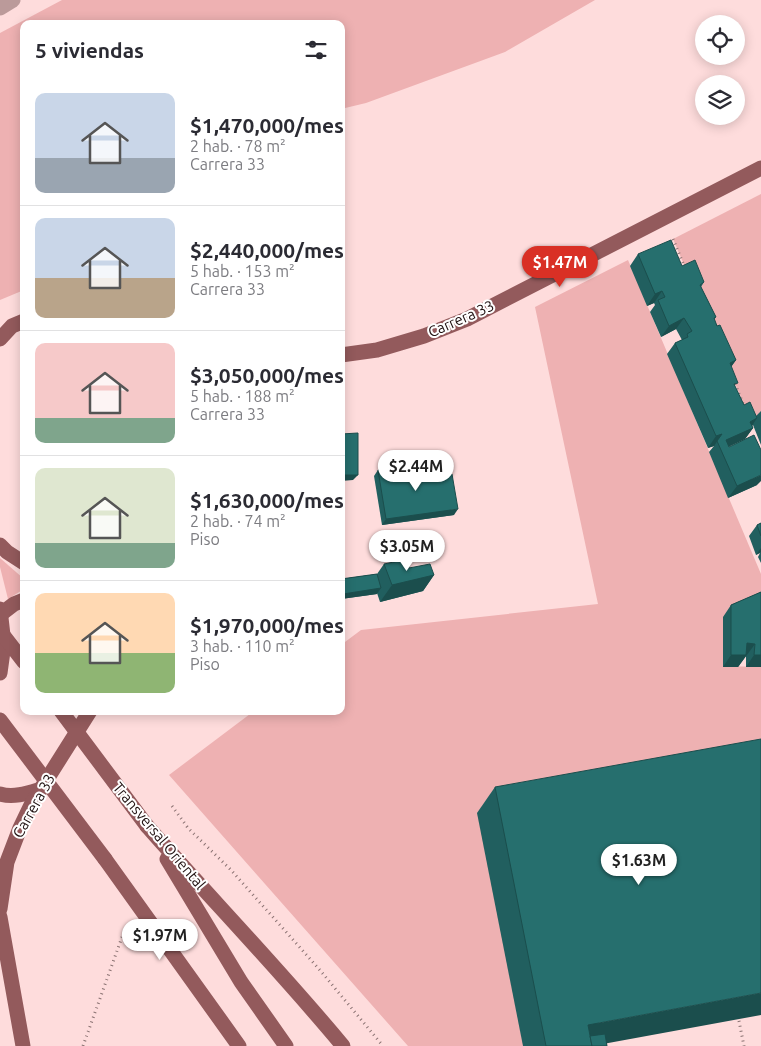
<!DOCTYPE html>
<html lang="es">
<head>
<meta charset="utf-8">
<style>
	body { margin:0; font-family:Ubuntu,sans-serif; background:#f2f2f3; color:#2b2b33; height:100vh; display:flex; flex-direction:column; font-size:19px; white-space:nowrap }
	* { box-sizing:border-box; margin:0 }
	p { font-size:16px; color:#7c7c81 }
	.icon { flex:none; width:28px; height:28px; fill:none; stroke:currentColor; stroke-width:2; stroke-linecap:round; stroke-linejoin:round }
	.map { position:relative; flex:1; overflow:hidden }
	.drawer { position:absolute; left:20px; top:20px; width:325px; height:695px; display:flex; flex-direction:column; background:#fff; border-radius:10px; box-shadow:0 2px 12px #0003 }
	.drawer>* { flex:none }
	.controls { position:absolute; left:695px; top:15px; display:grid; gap:10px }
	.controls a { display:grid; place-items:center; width:50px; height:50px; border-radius:50%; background:#fff; box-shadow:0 2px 12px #0003; font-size:25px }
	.price { position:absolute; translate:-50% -42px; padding:0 11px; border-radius:18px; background:#fff; color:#222; font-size:16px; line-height:32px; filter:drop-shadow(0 1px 2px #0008) }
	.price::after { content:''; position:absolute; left:50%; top:30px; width:15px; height:11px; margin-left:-8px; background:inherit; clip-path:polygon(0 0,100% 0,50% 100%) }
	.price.on { background:#d93025; color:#fff }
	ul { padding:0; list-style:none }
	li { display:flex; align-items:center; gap:15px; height:125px; padding:0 15px }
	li+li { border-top:1px solid #e1e1e2 }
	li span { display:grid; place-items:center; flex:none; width:140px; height:100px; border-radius:10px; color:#555 }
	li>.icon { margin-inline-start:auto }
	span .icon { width:60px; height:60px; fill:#fffc; stroke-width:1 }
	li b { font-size:21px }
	h2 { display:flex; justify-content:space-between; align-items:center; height:60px; padding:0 15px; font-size:21px }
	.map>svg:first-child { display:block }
	.green { fill:#eeb1b2 }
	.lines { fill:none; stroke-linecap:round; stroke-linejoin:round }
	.path { stroke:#8a7272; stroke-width:3; stroke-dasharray:1 4; stroke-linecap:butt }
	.minor { stroke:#bb9a9a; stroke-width:15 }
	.major { stroke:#935a5c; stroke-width:15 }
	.major-bridge { stroke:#935a5c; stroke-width:15 }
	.wall { fill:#215f5f }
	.shaded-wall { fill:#1b4e4d }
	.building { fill:#266f6e; stroke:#1b4e4d }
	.labels { text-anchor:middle; stroke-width:4; stroke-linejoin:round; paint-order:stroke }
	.street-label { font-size:15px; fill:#1e1010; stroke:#fff }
</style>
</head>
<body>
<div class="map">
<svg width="761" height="1046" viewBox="0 0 761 1046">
	<rect width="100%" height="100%" fill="#fedcdc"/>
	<g class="green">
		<polygon points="62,0 595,0 505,52 366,103 341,109 341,24 24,24 24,290 0,300 0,33"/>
		<polygon points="761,194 761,416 752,423 673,239"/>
		<polygon points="628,260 761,574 761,600 723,666 761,667 761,761 523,1046 408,1046 169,775 254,711 341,711 341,645 361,630 598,604 535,307"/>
		<polygon points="0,558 24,579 24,589 8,599 0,567"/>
	</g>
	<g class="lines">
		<g class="path">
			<polyline points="673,239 685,268"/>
			<polyline points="735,384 744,406"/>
			<polyline points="172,806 188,828 231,870 319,969 383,1046"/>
			<polyline points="738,1016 744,1046"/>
			<polyline points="83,1046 122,937"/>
		</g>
		<polyline class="minor" points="0,8 13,0"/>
		<g class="major">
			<polyline points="0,339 12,326 24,321"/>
			<polyline points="341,355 377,350 424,336 467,319 761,168"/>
			<polyline points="0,545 7,552 24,563"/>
			<polyline points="0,609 4,644 0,673"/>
			<polyline points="1,614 14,604 24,600"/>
			<path d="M0 794C14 798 28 793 41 789"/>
			<path d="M147 826C212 900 280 970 343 1046"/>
			<polyline points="105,859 239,1046"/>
			<polyline points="167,859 241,982 286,1046"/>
			<polyline points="0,909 7,862 20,828 32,803 90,711"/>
			<polyline points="0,917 23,1046"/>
		</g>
		<g class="major-bridge">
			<polyline points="0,631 24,662"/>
			<polyline points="61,711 147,826"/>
			<polyline points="0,720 105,859"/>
		</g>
	</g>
	<g class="wall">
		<polygon points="638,254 682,266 704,282 701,287 716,317 714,320 736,360 731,367 735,387 744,405 756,416 761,411 761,445 753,425 752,426 753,428 745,439 728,447 757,485 728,498 709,452 714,446 708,448 667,354 675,343 682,340 676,329 661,337 650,312 655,305 654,303 647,306 630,266"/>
		<polygon points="378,470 414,471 430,477 454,515 382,525 374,476"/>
		<polygon points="761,523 761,563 758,557 760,553 756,555 749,536 757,525"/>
		<polygon points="384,564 409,568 434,575 423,591 380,602 377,593 377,594 341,599 341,579 377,574"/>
		<polygon points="761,592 761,667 746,667 746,656 738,667 723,667 723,617 731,605"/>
		<polygon points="495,787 607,1043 607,1046 523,1046 477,813"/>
	</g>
	<g class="shaded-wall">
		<polygon points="662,291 654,303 647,306 655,294"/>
		<polygon points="684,318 676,329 661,337 669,326"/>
		<polygon points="736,360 728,371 730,363"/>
		<polygon points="757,418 750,429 753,428 745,439 721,450 726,440 750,422"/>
		<polygon points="722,434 714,446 708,448 716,436"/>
		<polygon points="341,475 358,475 353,480 341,481"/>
		<polygon points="761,475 761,481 757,485 728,498 737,486"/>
		<polygon points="458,509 454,515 382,525 386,519"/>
		<polygon points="761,548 761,552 756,555"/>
		<polygon points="434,575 423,591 380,602 392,585"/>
		<polygon points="381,588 377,594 341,599 341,596 343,594"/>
		<polygon points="747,643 755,644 738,667 723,667 731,655"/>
		<polygon points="754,655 761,655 761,667 746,667"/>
		<polygon points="761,993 761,1015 592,1046 588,1025"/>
	</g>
	<g class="building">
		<polygon points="671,240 682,266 695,260 704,282 700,285 716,317 714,318 717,326 720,325 736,360 730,363 738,383 734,384 744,405 750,402 757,418 750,422 753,428 726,440 729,447 754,435 761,450 761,475 737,486 717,441 722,434 716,436 675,343 688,337 687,334 692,331 684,318 669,326 658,300 665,297 662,291 655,294 638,254"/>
		<polygon points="358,433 358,475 341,475 341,434"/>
		<polygon points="413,463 414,471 430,470 430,477 452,474 458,509 386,519 378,470"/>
		<polygon points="761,523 761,536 757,525"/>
		<polygon points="408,559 409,568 430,564 434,575 392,585 384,564"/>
		<polygon points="377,574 381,588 343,594 341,585 341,579"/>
		<polygon points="761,592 761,655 754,655 755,644 747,643 746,655 731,655 731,605"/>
		<polygon points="761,739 761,993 588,1025 592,1046 546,1046 495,787"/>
		<polygon points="605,1034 607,1046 592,1046 590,1036"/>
	</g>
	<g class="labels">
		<g class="street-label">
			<text transform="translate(461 319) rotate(-24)" y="5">Carrera 33</text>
			<text transform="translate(34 806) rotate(-61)" y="5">Carrera 33</text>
			<text transform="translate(159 836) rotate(50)" y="5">Transversal Oriental</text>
		</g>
	</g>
</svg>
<div class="controls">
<a><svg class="icon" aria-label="locate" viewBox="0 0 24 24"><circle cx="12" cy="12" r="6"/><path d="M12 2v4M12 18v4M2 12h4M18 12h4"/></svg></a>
<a><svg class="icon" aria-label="layers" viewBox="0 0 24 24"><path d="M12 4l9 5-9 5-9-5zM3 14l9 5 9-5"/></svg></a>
</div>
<b class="price on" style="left:560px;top:288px">$1.47M</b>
<b class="price" style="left:416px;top:492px">$2.44M</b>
<b class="price" style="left:407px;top:572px">$3.05M</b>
<b class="price" style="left:639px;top:886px">$1.63M</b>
<b class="price" style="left:160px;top:961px">$1.97M</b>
<section class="drawer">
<h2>5 viviendas<svg class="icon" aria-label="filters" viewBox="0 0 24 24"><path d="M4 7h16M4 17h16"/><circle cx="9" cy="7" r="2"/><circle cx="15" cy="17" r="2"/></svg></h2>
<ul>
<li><span style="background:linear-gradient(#c9d6e8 65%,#9aa5b1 0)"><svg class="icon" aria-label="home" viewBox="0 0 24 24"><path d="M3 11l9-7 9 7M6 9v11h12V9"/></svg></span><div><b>$1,470,000/mes</b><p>2 hab. · 78 m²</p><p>Carrera 33</p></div></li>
<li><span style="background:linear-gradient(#c9d6e8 60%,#b9a48a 0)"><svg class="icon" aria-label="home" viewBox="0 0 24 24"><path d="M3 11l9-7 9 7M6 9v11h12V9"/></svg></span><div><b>$2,440,000/mes</b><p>5 hab. · 153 m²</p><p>Carrera 33</p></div></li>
<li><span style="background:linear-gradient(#f6c9c9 75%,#7fa58c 0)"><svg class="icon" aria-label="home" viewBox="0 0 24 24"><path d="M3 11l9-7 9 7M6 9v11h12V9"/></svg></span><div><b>$3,050,000/mes</b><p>5 hab. · 188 m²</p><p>Carrera 33</p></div></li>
<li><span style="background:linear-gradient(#dfe7d0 75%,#7fa58c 0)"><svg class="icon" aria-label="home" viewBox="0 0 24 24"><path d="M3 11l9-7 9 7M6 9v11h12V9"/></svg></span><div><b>$1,630,000/mes</b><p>2 hab. · 74 m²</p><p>Piso</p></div></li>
<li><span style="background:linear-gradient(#ffd9b3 60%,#8fb573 0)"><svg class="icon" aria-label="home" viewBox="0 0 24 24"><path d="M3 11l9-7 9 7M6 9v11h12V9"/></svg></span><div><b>$1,970,000/mes</b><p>3 hab. · 110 m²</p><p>Piso</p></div></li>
</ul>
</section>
</div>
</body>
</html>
